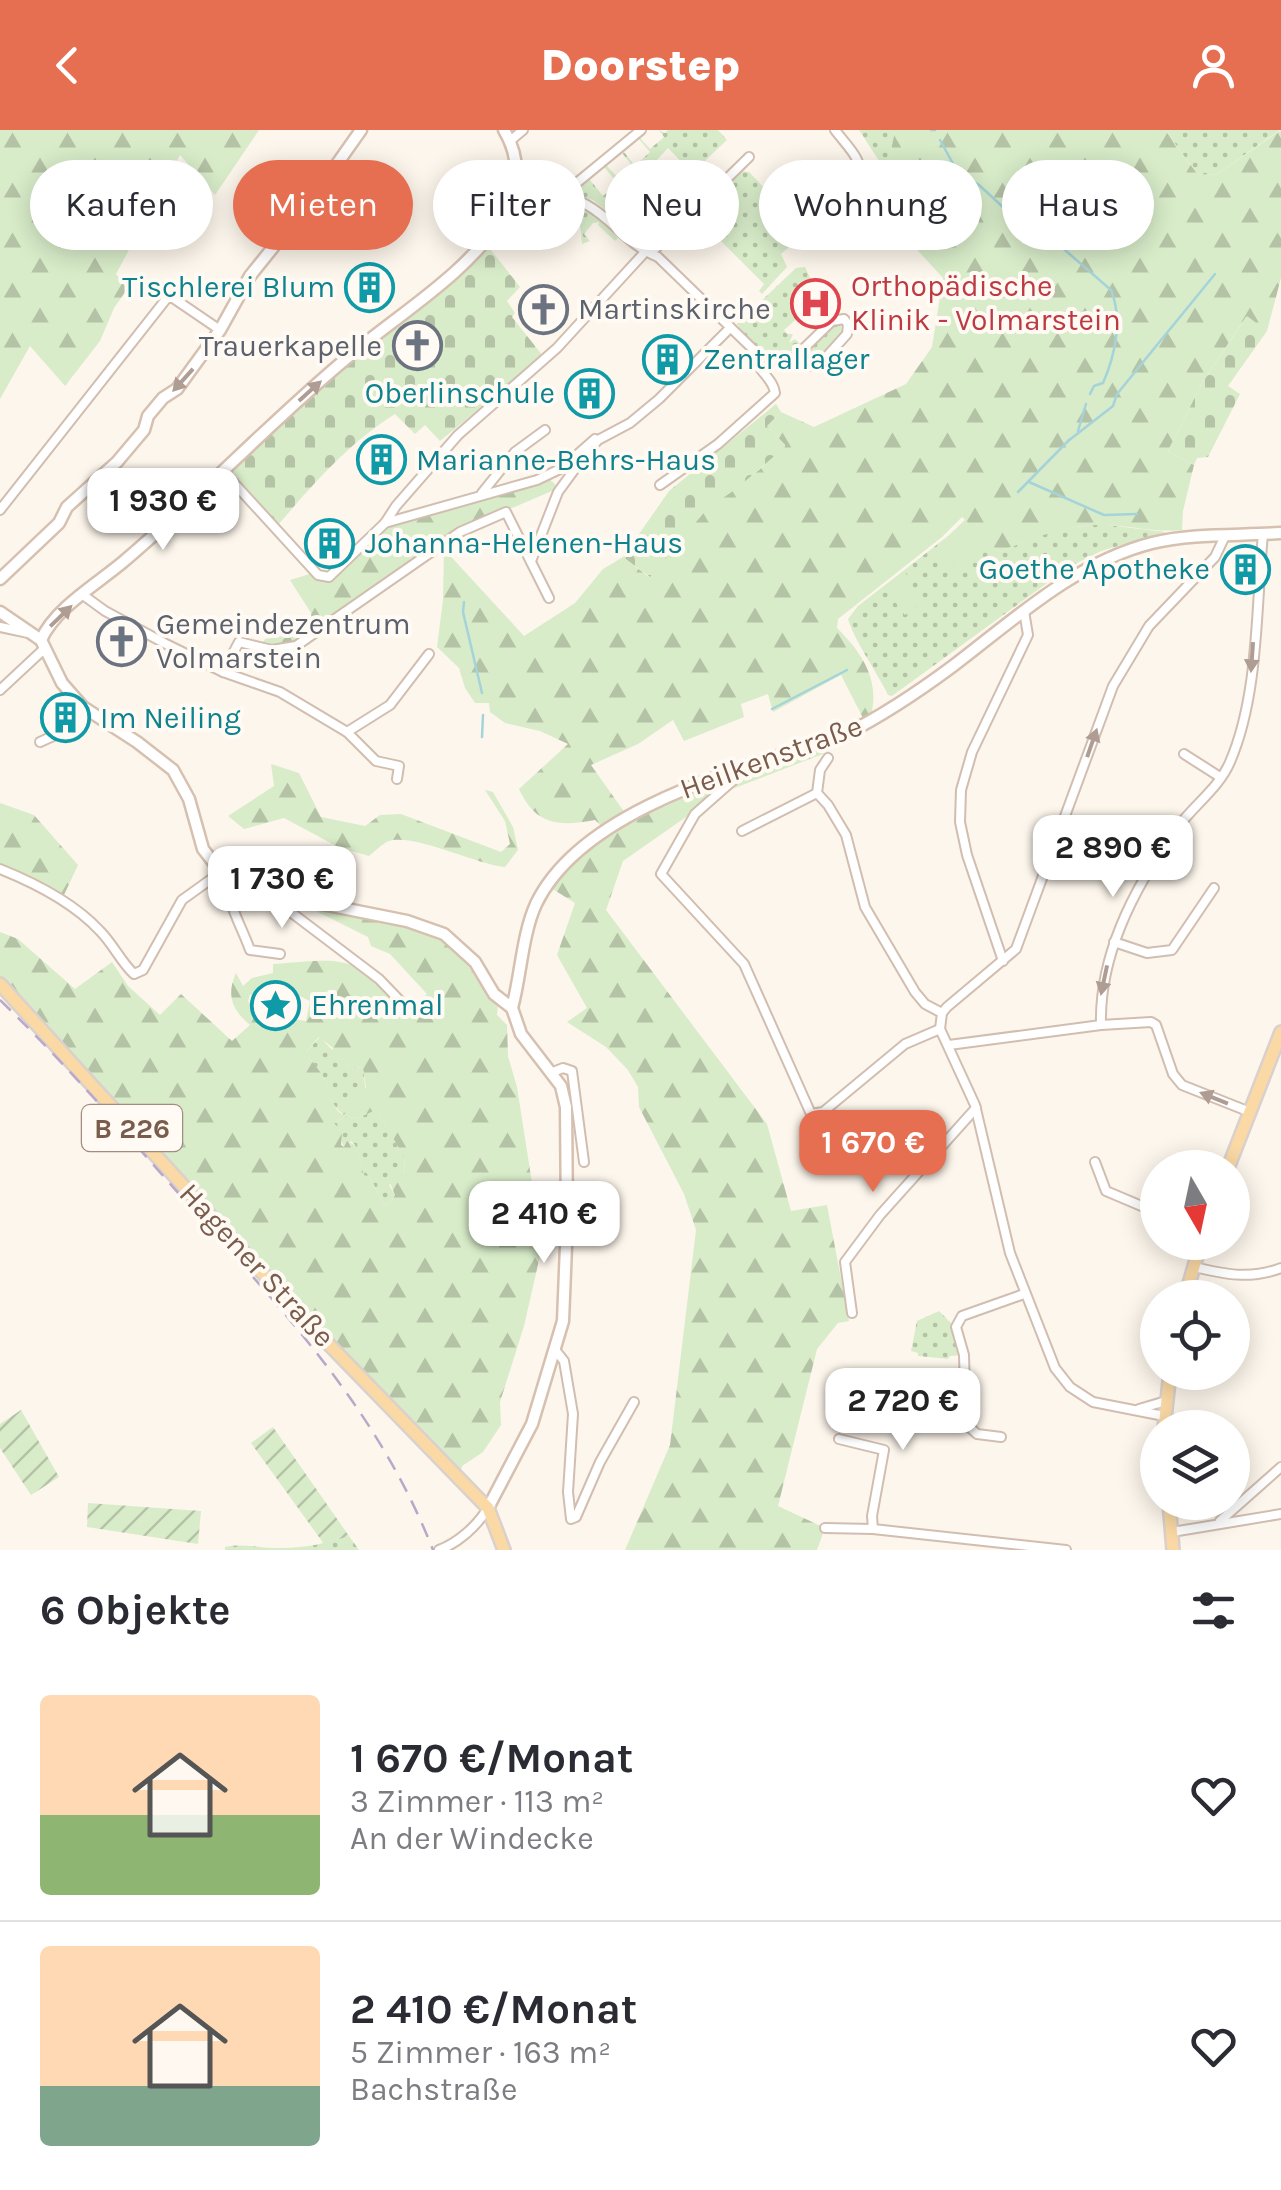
<!DOCTYPE html>
<html lang="de">
<head>
<meta charset="utf-8">
<style>
	body { margin:0; font-family:Karla,sans-serif; background:#f2f2f3; color:#2b2b33; height:100vh; display:flex; flex-direction:column; font-size:38px; white-space:nowrap }
	* { box-sizing:border-box; margin:0 }
	p { font-size:32px; color:#7c7c81 }
	.icon { flex:none; width:55px; height:55px; fill:none; stroke:currentColor; stroke-width:2; stroke-linecap:round; stroke-linejoin:round }
	.map { position:relative; height:1420px; overflow:hidden }
	.drawer { display:flex; flex-direction:column; background:#fff; flex:1 }
	.drawer>* { flex:none }
	.hud { position:absolute; left:30px; top:30px; width:1222px; height:90px; display:flex; gap:20px }
	.needle { width:65px; rotate:171deg }
	.controls { position:absolute; left:1140px; top:1020px; display:grid; gap:20px }
	.controls a { display:grid; place-items:center; width:110px; height:110px; border-radius:50%; background:#fff; box-shadow:0 5px 25px #0003; font-size:50px }
	.price { position:absolute; translate:-50% -85px; padding:0 22px; border-radius:20px; background:#fff; color:#222; font-size:32px; line-height:65px; filter:drop-shadow(0 2px 5px #0008) }
	.price::after { content:''; position:absolute; left:50%; top:60px; width:30px; height:22px; margin-left:-15px; background:inherit; clip-path:polygon(0 0,100% 0,50% 100%) }
	.price.current { background:#e76f51; color:#fff }
	ul { padding:0; list-style:none }
	li { display:flex; align-items:center; gap:30px; height:250px; padding:0 40px }
	li+li { border-top:2px solid #e1e1e2 }
	li span { display:grid; place-items:center; flex:none; width:280px; height:200px; border-radius:10px; color:#555 }
	li>.icon { margin-inline-start:auto }
	span .icon { width:120px; height:120px; fill:#fffc; stroke-width:1 }
	li b { font-size:42px }
	h2 { display:flex; justify-content:space-between; align-items:center; height:120px; padding:0 40px; font-size:42px }
	.pill { padding:0 35px; border-radius:45px; background:#fff; box-shadow:0 5px 25px #0003; font-size:35px; line-height:90px }
	.pill.current { background:#e76f51; color:#fff }
	header { display:flex; justify-content:space-between; align-items:center; height:130px; padding:0 40px; background:#e76f51; color:#fff; font-size:45px; font-weight:800 }
	.map>svg:first-child { display:block }
	.grass { fill:url(#grass-dots) }
	.forest { fill:url(#forest-firs); fill-rule:evenodd }
	.cemetery { fill:url(#cemetery-stones) }
	.garden { fill:url(#garden-furrows) }
	.pitch { fill:#d8ecc9 }
	.lines { fill:none; stroke-linecap:round; stroke-linejoin:round }
	.stream { stroke:#a5d3da; stroke-width:2.5 }
	.street-casing { stroke:#d1beb0; stroke-width:12 }
	.secondary-casing { stroke:#d6c0b0; stroke-width:15 }
	.primary-casing { stroke:#dad1cd; stroke-width:16 }
	.street { stroke:#fff; stroke-width:8 }
	.secondary { stroke:#fff; stroke-width:10 }
	.primary { stroke:#fbd9a5; stroke-width:11 }
	.rail { stroke:#b9a8c9; stroke-width:2.5; stroke-dasharray:15 10; stroke-linecap:butt }
	.oneway { fill:#af9d94 }
	.labels { text-anchor:middle; stroke-width:8; stroke-linejoin:round; paint-order:stroke }
	.shield { fill:#fffaf3; stroke:#a28b7f; stroke-width:2.5 }
	.shield-label { font-size:28px; font-weight:bold; fill:#7a5c4d }
	.health-label { font-size:30px; fill:#be3a42; stroke:#fffaf3; text-anchor:start }
	.culture-label { font-size:30px; fill:#0d838f; stroke:#fffaf3; text-anchor:start }
	.worship-label { font-size:30px; fill:#5b616d; stroke:#fffaf3; text-anchor:start }
	.street-label { font-size:30px; fill:#7a5c4d; stroke:#fffaf3 }
</style>
</head>
<body>
<header><svg class="icon" aria-label="back" viewBox="0 0 24 24"><path d="M15 5l-7 7 7 7"/></svg>Doorstep<svg class="icon" aria-label="person" viewBox="0 0 24 24"><circle cx="12" cy="8" r="4"/><path d="M4 21q1-7 8-7t8 7"/></svg></header>
<div class="map">
<svg width="1281" height="1420" viewBox="0 0 1281 1420">
	<defs>
		<pattern id="grass-dots" width="8" height="8" patternUnits="userSpaceOnUse" patternTransform="scale(2.5)"><rect width="8" height="8" fill="#d8ecc9"/><path d="M2 2h.1M6 6h.1" fill="none" stroke="#b4c2a5" stroke-width="1.8" stroke-linecap="round"/></pattern>
		<pattern id="forest-firs" width="22" height="20" patternUnits="userSpaceOnUse" patternTransform="scale(2.5)"><rect width="22" height="20" fill="#d8ecc9"/><path d="M5 1l3.5 6h-7zM16 11l3.5 6h-7z" fill="#b4c2a5"/></pattern>
		<pattern id="cemetery-stones" width="16" height="16" patternUnits="userSpaceOnUse" patternTransform="scale(2.5)"><rect width="16" height="16" fill="#d8ecc9"/><path d="M2 7V4a2 2 0 0 1 4 0v3zM10 15v-3a2 2 0 0 1 4 0v3z" fill="#b4c2a5"/></pattern>
		<pattern id="garden-furrows" width="10" height="10" patternUnits="userSpaceOnUse" patternTransform="scale(2.5)"><rect width="10" height="10" fill="#d8ecc9"/><path d="M-1 1l2-2M0 10L10 0M9 11l2-2" fill="none" stroke="#b4c2a5"/></pattern>
	</defs>
	<rect width="100%" height="100%" fill="#fdf6ec"/>
	<g class="grass">
		<polygon points="659,0 665,3 668,0 718,0 727,10 692,43 668,18 644,44 621,61 614,61 612,59 618,54 605,38 599,39 609,30 607,36 621,51 635,39 622,23 615,25 626,16 624,22 635,36 650,22 639,9 632,11 643,2 640,8 650,19 664,7"/>
		<polygon points="859,0 895,0 887,43"/>
		<polygon points="1165,0 1280,0 1217,44 1198,45"/>
		<path d="M740 41 749 42C761 54 772 68 785 78 799 88 807 89 813 106L803 115 797 110 781 124 787 137 762 164 759 161 764 154 698 88 694 92 691 89Z"/>
		<path d="M671 43 683 56 676 63C683 82 673 90 660 102L655 98 658 104 650 112H646L637 103 641 98 633 91 625 96 593 70 575 64V59L592 44 590 50 603 66 609 61 621 65 640 48 653 61Z"/>
		<path d="M559 70 594 84 618 108 615 111 598 95 599 92 593 93 584 104 590 111 582 114C581 97 580 81 564 74L553 82Z"/>
		<path d="M805 137 812 152 793 171 800 178 805 174 809 178 784 200 787 204H793L789 213 795 209 801 215C777 235 751 216 737 194L796 138Z"/>
		<path d="M834 194 841 196 842 204C830 217 820 236 801 229Z"/>
		<path d="M966 389 999 422 1053 400 1099 394 1166 402 1101 421 1069 437 892 566 888 565C877 542 854 510 848 489L858 476 948 406Z"/>
		<path d="M320 907 346 935 363 938 366 964 344 985C328 973 332 962 324 948 319 940 313 933 307 925L308 920Z"/>
		<polygon points="374,981 378,981 405,1028 403,1047 389,1055 395,1065 391,1072 384,1075 370,1047 364,1046 355,1015 351,1011 344,1017 334,993 347,986 355,989"/>
		<polygon points="939,1181 953,1195 962,1225 950,1226 948,1229 918,1226 918,1223 911,1221 917,1191"/>
		<path d="M349 1406 359 1420H225V1417C246 1413 262 1419 283 1418 306 1418 327 1413 349 1406Z"/>
	</g>
	<g class="forest">
		<polygon points="0,0 259,0 215,65 180,25 116,144 128,158 114,178 100,211 65,256 30,216 0,269"/>
		<path d="M895 0H1165L1198 45 1217 44 1281 0V148L1267 201 1246 187 1202 253 1168 321 1194 335 1183 381 1182 400C1153 403 1125 394 1096 395 1061 396 1031 409 999 422L962 387 942 407 838 489 837 498C862 523 880 549 871 586L863 588 841 545 773 582 768 564 741 574 744 587 684 611 673 590 638 614 591 635 625 683 604 699 595 690C561 696 536 697 519 659L568 614 540 601 505 593 490 582 489 573H475L465 558 459 538 437 517 443 470 444 419 524 506 575 473 603 439 623 427 649 447 707 378 759 340 785 315 767 296 781 282 814 297 906 254 932 217 943 148 877 76 838 90 877 44 887 42Z"/>
		<polygon points="548,348 555,354 556,359 552,361 456,402 296,512 274,517 261,515 265,509 304,502 312,494 311,483 290,450 313,443 324,452 341,441 383,400 404,390 464,375"/>
		<polygon points="832,616 828,622 719,664 623,731 606,780 767,994 791,1081 827,1075 849,1191 838,1193 817,1219 778,1376 825,1398 817,1420 625,1420 670,1315 696,1100 684,1064 639,977 638,957 628,940 606,917 567,892 587,878 557,825 575,773 551,758 587,720 629,691 701,656"/>
		<path d="M271 634 299 643 321 687 365 696 380 685 401 684 501 722 510 714 505 691 485 660 493 662 513 697 518 720 505 737C475 734 414 703 389 711 383 713 374 722 369 726L338 717 284 688 244 699 228 686 274 656Z"/>
		<polygon points="0,673 34,685 78,735 64,765 0,736"/>
		<path d="M312 776C351 788 409 787 442 808 468 825 476 855 498 874L497 885 507 895 508 926 517 957 542 1117 524 1196 500 1272 501 1295 483 1322 462 1336 460 1345 311 1191 0 850V802L18 809 75 859 112 832 128 856 160 885 181 864 232 911 250 895C232 880 226 865 236 843L243 856 252 848 273 843V834C351 828 351 824 405 881L427 864 390 824 371 816 368 807 318 782ZM273 853C288 854 296 866 310 871L306 891 292 889C275 905 258 895 254 874L248 872 250 864 256 868 264 857ZM319 907 333 918 330 927 346 935 363 938 366 957 344 985C332 980 332 965 327 954 323 944 314 934 307 925L308 920ZM374 981H378L405 1029 403 1047 397 1048 395 1043 387 1046 395 1065 391 1072 384 1075 370 1047 364 1045 355 1015 347 1011 344 1017 341 1015 342 1002 334 993 347 986 355 989Z"/>
	</g>
	<g class="cemetery">
		<path d="M487 115 520 157 507 171 515 183 512 187 543 226 440 311 425 295 415 304 395 284C350 312 314 353 278 395L230 341 334 244 465 141Z"/>
		<polygon points="1247,186 1267,201 1228,256 1240,264 1208,327 1197,328 1194,335 1168,321 1202,253"/>
		<polygon points="776,274 781,282 767,296 786,316 736,359 707,379 650,447 623,427 669,361"/>
	</g>
	<g class="garden">
		<polygon points="21,1280 59,1347 31,1365 0,1318 0,1294"/>
		<polygon points="273,1297 349,1406 324,1414 251,1313"/>
		<polygon points="88,1373 201,1381 198,1414 87,1397"/>
	</g>
	<g class="pitch">
		<polygon points="968,393 987,411 958,441 939,423"/>
		<polygon points="905,442 912,452 905,458 919,475 905,485 884,457"/>
	</g>
	<g class="lines">
		<g class="stream">
			<polyline points="931,0 935,0"/>
			<path d="M940 10 957 41 979 55 1017 90 1043 101 1111 160C1123 189 1115 226 1103 253L1094 256 1090 264"/>
			<polyline points="1078,301 1086,274"/>
			<polyline points="1068,311 1113,276 1117,264 1215,144"/>
			<polyline points="1029,352 1104,385 1137,384"/>
			<polyline points="1018,362 1069,310"/>
			<polyline points="464,472 463,482 482,563"/>
			<polyline points="772,579 847,540"/>
			<polyline points="482,607 483,585"/>
		</g>
		<defs>
			<g id="street">
				<polyline points="510,11 523,0"/>
				<path d="M516 57C540 64 565 63 587 75 614 90 626 114 658 127L761 227 793 229 807 236 819 235 847 204 848 194 844 189 832 191 793 229"/>
				<polyline points="562,65 641,0"/>
				<circle cx="825" cy="97" r="8"/>
				<path d="M830 91 860 49C864 30 846 15 835 0"/>
				<polyline points="106,341 119,350 213,348"/>
				<polyline points="223,341 318,445 329,447 385,393 396,376 458,305 557,218 645,122 656,118 749,27"/>
				<path d="M660 355 718 314 775 263C773 246 754 241 757 223"/>
				<polyline points="482,363 515,322 545,300"/>
				<polyline points="0,380 167,168 173,168 220,200"/>
				<polyline points="385,393 537,350 562,338 595,309"/>
				<polyline points="531,431 558,362 588,321 598,310 630,293 659,269 730,198"/>
				<polyline points="83,465 105,481 166,514 223,542 280,562 347,602 390,575 429,524"/>
				<polyline points="0,497 28,503"/>
				<polyline points="223,542 239,512 272,520 296,516 460,402 506,382 549,468"/>
				<polyline points="0,560 44,519"/>
				<polyline points="347,602 376,631 399,636 397,649"/>
				<polyline points="40,612 75,596 88,582"/>
				<polyline points="1184,624 1220,647"/>
				<polyline points="828,628 820,640 817,663 828,675 846,705 865,777 915,862 925,874 942,883"/>
				<polyline points="741,640 738,646 695,684 661,744 744,834 811,984 823,982 905,914 940,899"/>
				<polyline points="742,701 817,663"/>
				<path d="M0 739C35 753 74 773 100 801 113 814 121 832 134 844L143 840 182 770 221 742"/>
				<path d="M227 746C227 774 241 795 250 820L280 824"/>
				<polyline points="246,753 263,761 379,849 405,876"/>
				<polyline points="1114,812 1147,823 1172,820 1214,758"/>
				<polyline points="1003,831 967,725 960,692 961,660 972,622 1028,505 1024,481"/>
				<path d="M1101 895C1099 823 1136 754 1178 697 1194 675 1219 658 1230 632 1259 565 1256 477 1263 404"/>
				<polyline points="940,899 942,883 947,877 1016,819 1113,556 1149,496 1215,427 1225,406"/>
				<polyline points="940,899 975,975 1010,1123 1055,1238 1070,1257 1093,1272 1164,1286"/>
				<polyline points="949,915 1101,895 1151,892 1156,895 1173,944 1182,955 1250,982"/>
				<polyline points="553,942 563,938 572,941 584,1032"/>
				<polyline points="1095,1032 1106,1061 1158,1083"/>
				<path d="M1194 1137C1224 1144 1250 1150 1281 1138"/>
				<polyline points="852,1183 845,1132 880,1085 976,978"/>
				<polyline points="556,1221 564,1231 573,1284 568,1362 571,1389 576,1387 600,1332 634,1272"/>
				<polyline points="1139,1279 1166,1271"/>
				<polyline points="1001,1307 977,1304 966,1294 964,1225 956,1197 962,1186 1024,1164"/>
				<polyline points="839,1309 884,1320 872,1386 873,1399"/>
				<polyline points="1220,1391 1281,1337"/>
				<polyline points="825,1398 873,1399 1066,1420"/>
				<polyline points="1172,1402 1281,1384"/>
				<path d="M439 1420C458 1413 477 1396 488 1378"/>
			</g>
			<g id="secondary">
				<polyline points="0,449 59,393 67,377 117,332 144,300 148,286 163,268 177,259 220,200 250,146 283,105 290,89 337,34 361,0"/>
				<polyline points="0,482 41,510"/>
				<polyline points="41,510 62,553 83,577 137,612 173,640 189,669 203,719 221,742 234,749 259,752 317,773 407,791 444,804 475,832 494,864 512,878 521,904 561,956 566,977 567,1091 563,1191 532,1294 488,1378"/>
				<path d="M41 510C55 478 97 454 123 432 200 367 269 293 347 228 400 183 466 145 504 86 521 59 520 27 504 0"/>
				<path d="M512 878C521 845 522 805 536 774 583 676 749 637 844 605 882 586 918 562 953 536 1015 489 1074 433 1152 413 1194 403 1238 406 1281 403"/>
			</g>
			<g id="primary">
				<polyline points="0,854 309,1194 480,1370 488,1378 504,1420"/>
				<polyline points="1228,1038 1281,902"/>
				<polyline points="1185,1168 1201,1112"/>
				<polyline points="1164,1298 1170,1242"/>
				<polyline points="1169,1372 1173,1420"/>
			</g>
		</defs>
		<use href="#street" class="street-casing"/>
		<use href="#secondary" class="secondary-casing"/>
		<use href="#primary" class="primary-casing"/>
		<use href="#street" class="street"/>
		<use href="#secondary" class="secondary"/>
		<use href="#primary" class="primary"/>
		<path class="rail" d="M0 870C66 934 126 1004 187 1073 285 1183 378 1280 433 1420"/>
	</g>
	<defs><path id="oneway-solid" d="M-6-.8H1V-3.2L6.5 0L1 3.2V.8H-6Z" transform="scale(2.5)"/></defs>
	<g class="oneway">
		<use href="#oneway-solid" transform="translate(183 250) rotate(132)"/>
		<use href="#oneway-solid" transform="translate(310 261) rotate(-42)"/>
		<use href="#oneway-solid" transform="translate(61 486) rotate(-44)"/>
		<use href="#oneway-solid" transform="translate(1252 527) rotate(94)"/>
		<use href="#oneway-solid" transform="translate(1092 613) rotate(-71)"/>
		<use href="#oneway-solid" transform="translate(1104 850) rotate(102)"/>
		<use href="#oneway-solid" transform="translate(1214 968) rotate(-158)"/>
	</g>
	<defs>
		<symbol id="building-ring" viewBox="-11 -11 22 22"><circle r="9.5" fill="#fffaf3" stroke="#0f9aa8" stroke-width="1.5"/><path d="M-4-6H4V6H1V3H-1V6H-4ZM-2.5-4.3h1.7v1.8h-1.7ZM.8-4.3h1.7v1.8H.8ZM-2.5-1h1.7V.8h-1.7ZM.8-1h1.7V.8H.8Z" fill="#0f9aa8"/></symbol>
		<symbol id="hospital-ring" viewBox="-11 -11 22 22"><circle r="9.5" fill="#fffaf3" stroke="#e0444e" stroke-width="1.5"/><path d="M-5-5h3v3.5h4V-5h3V5h-3V1.5h-4V5h-3Z" fill="#e0444e"/></symbol>
		<symbol id="church-ring" viewBox="-11 -11 22 22"><circle r="9.5" fill="#fffaf3" stroke="#6b7280" stroke-width="1.5"/><path d="M-1.2-6h2.4v3.5h3.3v2.4h-3.3V6h-2.4V-.1h-3.3v-2.4h3.3Z" fill="#6b7280"/></symbol>
		<symbol id="sight-ring" viewBox="-11 -11 22 22"><circle r="9.5" fill="#fffaf3" stroke="#0f9aa8" stroke-width="1.5"/><path d="M0-6L1.8-2.2L6-1.7L2.9 1.2L3.7 5.4L0 3.3L-3.7 5.4L-2.9 1.2L-6-1.7L-1.8-2.2Z" fill="#0f9aa8"/></symbol>
	</defs>
	<g fill-rule="evenodd">
		<use href="#building-ring" x="342" y="130" width="55" height="55"/>
		<use href="#hospital-ring" x="788" y="146" width="55" height="55"/>
		<use href="#church-ring" x="516" y="152" width="55" height="55"/>
		<use href="#church-ring" x="390" y="188" width="55" height="55"/>
		<use href="#building-ring" x="640" y="202" width="55" height="55"/>
		<use href="#building-ring" x="562" y="236" width="55" height="55"/>
		<use href="#building-ring" x="354" y="302" width="55" height="55"/>
		<use href="#building-ring" x="302" y="386" width="55" height="55"/>
		<use href="#building-ring" x="1218" y="412" width="55" height="55"/>
		<use href="#church-ring" x="94" y="484" width="55" height="55"/>
		<use href="#building-ring" x="38" y="560" width="55" height="55"/>
		<use href="#sight-ring" x="248" y="848" width="55" height="55"/>
	</g>
	<g class="labels">
		<rect class="shield" x="82" y="975" width="100" height="46" rx="8"/>
		<g class="shield-label">
			<text x="132" y="1008">B 226</text>
		</g>
		<g class="health-label">
			<text x="851" y="166">Orthopädische<tspan x="851" dy="34">Klinik - Volmarstein</tspan></text>
		</g>
		<g class="culture-label">
			<text x="335" y="167" text-anchor="end">Tischlerei Blum</text>
			<text x="703" y="239">Zentrallager</text>
			<text x="555" y="273" text-anchor="end">Oberlinschule</text>
			<text x="416" y="340">Marianne-Behrs-Haus</text>
			<text x="365" y="423">Johanna-Helenen-Haus</text>
			<text x="1210" y="449" text-anchor="end">Goethe Apotheke</text>
			<text x="100" y="598">Im Neiling</text>
			<text x="311" y="885">Ehrenmal</text>
		</g>
		<g class="worship-label">
			<text x="578" y="189">Martinskirche</text>
			<text x="382" y="226" text-anchor="end">Trauerkapelle</text>
			<text x="156" y="504">Gemeindezentrum<tspan x="156" dy="34">Volmarstein</tspan></text>
		</g>
		<g class="street-label">
			<text transform="translate(771 627) rotate(-20)" y="10">Heilkenstraße</text>
			<text transform="translate(257 1135) rotate(47)" y="10">Hagener Straße</text>
		</g>
	</g>
</svg>
<div class="controls">
<a><svg class="needle" viewBox="-14 -14 28 28"><path d="M0-13l5 13h-10z" fill="#e53935"/><path d="M0 13l5-13h-10z" fill="#7c7c81"/></svg></a>
<a><svg class="icon" aria-label="locate" viewBox="0 0 24 24"><circle cx="12" cy="12" r="6"/><path d="M12 2v4M12 18v4M2 12h4M18 12h4"/></svg></a>
<a><svg class="icon" aria-label="layers" viewBox="0 0 24 24"><path d="M12 4l9 5-9 5-9-5zM3 14l9 5 9-5"/></svg></a>
</div>
<b class="price" style="left:163px;top:423px">1 930 €</b>
<b class="price" style="left:1113px;top:770px">2 890 €</b>
<b class="price" style="left:282px;top:801px">1 730 €</b>
<b class="price current" style="left:873px;top:1065px">1 670 €</b>
<b class="price" style="left:544px;top:1136px">2 410 €</b>
<b class="price" style="left:903px;top:1323px">2 720 €</b>
<div class="hud">
<a class="pill">Kaufen</a>
<a class="pill current">Mieten</a>
<a class="pill">Filter</a>
<a class="pill">Neu</a>
<a class="pill">Wohnung</a>
<a class="pill">Haus</a>
</div>
</div>
<section class="drawer">
<h2>6 Objekte<svg class="icon" aria-label="filters" viewBox="0 0 24 24"><path d="M4 7h16M4 17h16"/><circle cx="9" cy="7" r="2"/><circle cx="15" cy="17" r="2"/></svg></h2>
<ul>
<li><span style="background:linear-gradient(#ffd9b3 60%,#8fb573 0)"><svg class="icon" aria-label="home" viewBox="0 0 24 24"><path d="M3 11l9-7 9 7M6 9v11h12V9"/></svg></span><div><b>1 670 €/Monat</b><p>3 Zimmer · 113 m²</p><p>An der Windecke</p></div><svg class="icon" aria-label="heart" viewBox="0 0 24 24"><path d="M12 20l-8-8c-3-5 5-10 8-4 3-6 11-1 8 4z"/></svg></li>
<li><span style="background:linear-gradient(#ffd9b3 70%,#7fa58c 0)"><svg class="icon" aria-label="home" viewBox="0 0 24 24"><path d="M3 11l9-7 9 7M6 9v11h12V9"/></svg></span><div><b>2 410 €/Monat</b><p>5 Zimmer · 163 m²</p><p>Bachstraße</p></div><svg class="icon" aria-label="heart" viewBox="0 0 24 24"><path d="M12 20l-8-8c-3-5 5-10 8-4 3-6 11-1 8 4z"/></svg></li>
</ul>
</section>
</body>
</html>
